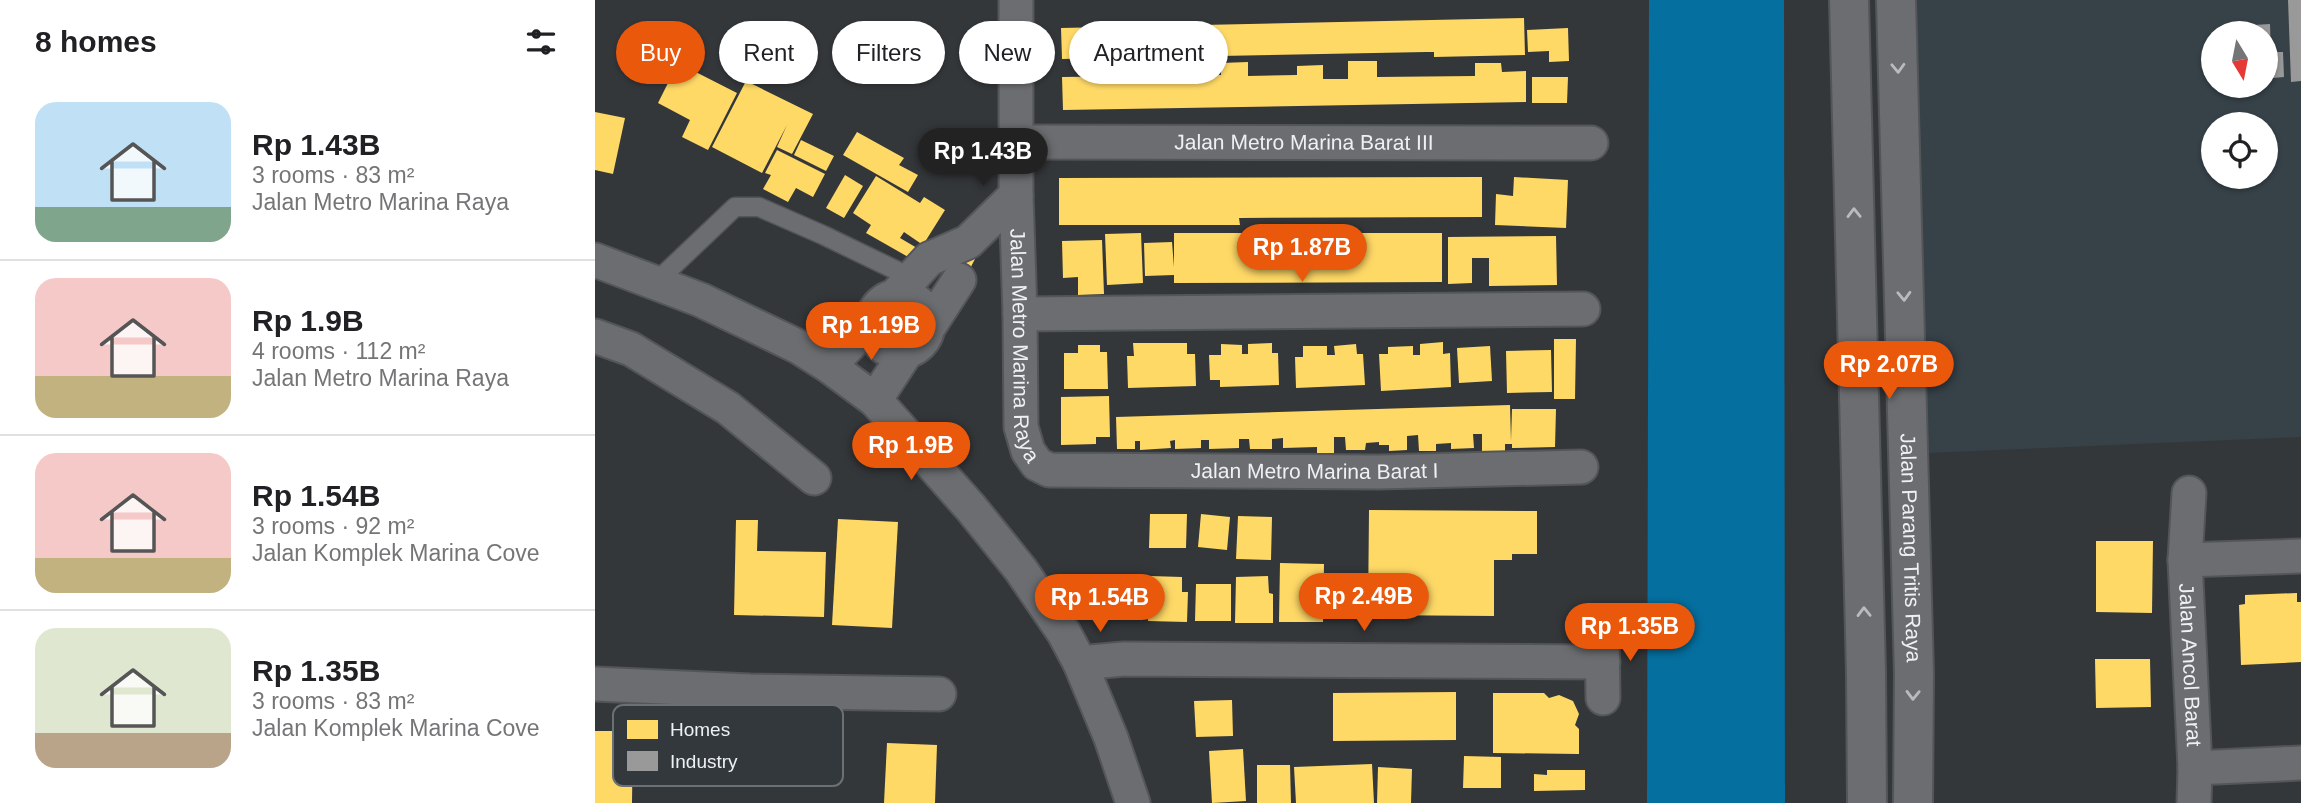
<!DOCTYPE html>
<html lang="en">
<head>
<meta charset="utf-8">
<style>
	body { margin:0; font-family:Helvetica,sans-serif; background:#f2f2f2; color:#202124; height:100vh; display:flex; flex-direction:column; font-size:26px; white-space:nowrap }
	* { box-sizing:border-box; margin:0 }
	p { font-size:23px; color:#757577 }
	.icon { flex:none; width:38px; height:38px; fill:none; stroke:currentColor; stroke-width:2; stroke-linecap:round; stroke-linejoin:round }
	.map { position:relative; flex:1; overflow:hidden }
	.side { display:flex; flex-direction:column; background:#fff; width:595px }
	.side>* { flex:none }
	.top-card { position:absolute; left:21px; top:21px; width:665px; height:63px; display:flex; gap:14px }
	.needle { width:46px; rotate:170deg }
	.controls { position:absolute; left:1606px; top:21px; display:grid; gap:14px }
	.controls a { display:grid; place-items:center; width:77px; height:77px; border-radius:50%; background:#fff; box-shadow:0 2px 5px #0004; font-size:35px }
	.price { position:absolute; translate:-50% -60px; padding:0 16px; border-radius:24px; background:#ea580c; color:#fff; font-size:23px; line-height:46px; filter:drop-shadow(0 2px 4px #0008) }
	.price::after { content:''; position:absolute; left:50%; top:42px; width:21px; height:16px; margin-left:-10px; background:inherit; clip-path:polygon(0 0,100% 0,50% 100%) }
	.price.on { background:#222; color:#fff }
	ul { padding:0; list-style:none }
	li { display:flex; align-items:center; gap:21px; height:175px; padding:0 35px }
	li+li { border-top:2px solid #e0e0e0 }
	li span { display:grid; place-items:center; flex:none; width:196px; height:140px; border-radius:21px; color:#555 }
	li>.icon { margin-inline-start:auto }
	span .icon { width:84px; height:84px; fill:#fffc; stroke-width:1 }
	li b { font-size:30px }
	h2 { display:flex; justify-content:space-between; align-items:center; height:84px; padding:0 35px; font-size:30px }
	.tag { padding:0 24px; border-radius:32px; background:#fff; box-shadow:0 2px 5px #0004; font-size:24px; line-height:63px }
	.tag.on { background:#ea580c; color:#fff }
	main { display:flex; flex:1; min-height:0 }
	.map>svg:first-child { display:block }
	.built { fill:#364148; fill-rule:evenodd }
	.water { fill:#056f9f }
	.homes { fill:#ffd966 }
	.industry { fill:#999 }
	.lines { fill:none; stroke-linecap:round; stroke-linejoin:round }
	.lane-casing { stroke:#535558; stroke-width:21 }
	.street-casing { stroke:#535558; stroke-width:37 }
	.secondary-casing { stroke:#535558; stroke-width:42 }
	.lane { stroke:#6b6d70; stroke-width:18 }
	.street { stroke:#6b6d70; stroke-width:33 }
	.secondary { stroke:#6b6d70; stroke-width:38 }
	.oneway { stroke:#b9bcbf }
	.labels { text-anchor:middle; stroke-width:7; stroke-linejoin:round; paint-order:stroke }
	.street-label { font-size:21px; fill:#edf1f4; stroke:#32383c }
	.key { fill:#32383c; stroke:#6a7073; stroke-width:2 }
	.key-label { font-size:19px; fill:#edf1f4 }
</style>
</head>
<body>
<main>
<section class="side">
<h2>8 homes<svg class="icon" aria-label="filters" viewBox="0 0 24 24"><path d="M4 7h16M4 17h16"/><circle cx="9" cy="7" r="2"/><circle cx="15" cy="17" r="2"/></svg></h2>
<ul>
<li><span style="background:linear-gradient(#bfe0f5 75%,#7fa58c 0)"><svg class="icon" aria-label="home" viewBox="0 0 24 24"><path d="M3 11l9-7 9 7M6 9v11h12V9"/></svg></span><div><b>Rp 1.43B</b><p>3 rooms · 83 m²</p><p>Jalan Metro Marina Raya</p></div></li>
<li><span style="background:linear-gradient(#f6c9c9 70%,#c2b280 0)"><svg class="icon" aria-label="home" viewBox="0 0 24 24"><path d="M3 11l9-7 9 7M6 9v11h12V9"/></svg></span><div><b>Rp 1.9B</b><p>4 rooms · 112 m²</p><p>Jalan Metro Marina Raya</p></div></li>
<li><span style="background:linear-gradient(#f6c9c9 75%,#c2b280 0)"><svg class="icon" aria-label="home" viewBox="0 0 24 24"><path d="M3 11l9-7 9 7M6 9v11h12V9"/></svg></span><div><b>Rp 1.54B</b><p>3 rooms · 92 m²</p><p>Jalan Komplek Marina Cove</p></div></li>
<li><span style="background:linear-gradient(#dfe7d0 75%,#b9a48a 0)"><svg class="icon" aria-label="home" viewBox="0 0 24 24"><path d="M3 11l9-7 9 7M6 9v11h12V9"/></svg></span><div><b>Rp 1.35B</b><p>3 rooms · 83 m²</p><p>Jalan Komplek Marina Cove</p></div></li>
</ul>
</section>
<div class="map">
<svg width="1706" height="803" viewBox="0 0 1706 803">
	<rect width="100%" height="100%" fill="#34373a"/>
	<path class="built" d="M1297 0H1706V437L1309 454ZM1619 33H1671V86H1619ZM1619 124H1671V177H1619Z"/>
	<polygon class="water" points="1054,0 1189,0 1190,803 1052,803"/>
	<g class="homes">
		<polygon points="929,18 930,55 839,57 839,52 831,52 467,59 466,28"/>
		<polygon points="973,28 974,61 954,62 954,51 933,52 932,30"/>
		<polygon points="753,61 782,61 782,77 880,76 880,63 906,63 907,72 931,71 931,102 468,110 467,77 626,75 626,63 653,62 653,76 702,75 702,66 728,65 728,79 753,79"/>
		<polygon points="83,63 142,93 113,150 87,137 95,120 63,103"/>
		<polygon points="937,77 973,77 972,103 937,103"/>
		<polygon points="151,81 218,114 197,154 182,147 192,125 167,173 117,147"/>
		<polygon points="0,112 30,118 18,174 0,170"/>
		<polygon points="262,132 309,158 304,165 323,175 313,192 248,155"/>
		<polygon points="206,140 239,156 231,171 199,155"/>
		<polygon points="182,150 230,174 218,197 201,188 193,202 168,189 176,175 170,173"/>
		<polygon points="250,175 268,186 249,218 231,208"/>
		<polygon points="281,176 325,203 329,197 350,210 328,245 309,232 305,238 322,248 315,258 271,233 276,225 258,213"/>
		<polygon points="887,177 887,217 644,218 645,225 464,225 464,178"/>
		<polygon points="919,177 973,180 971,228 900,225 901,194 918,196"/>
		<polygon points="546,233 548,283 512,285 510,234"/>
		<polygon points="579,233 847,233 847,282 579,283 579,275 550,276 549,243 577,242 579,267"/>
		<polygon points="961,236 962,285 894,286 894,258 877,258 877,283 853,284 853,237"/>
		<polygon points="507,240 509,294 483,295 483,277 468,278 467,241"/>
		<polygon points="367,252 380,259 368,282 355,275"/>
		<polygon points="959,339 981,339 980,399 959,399"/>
		<polygon points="848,342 848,354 855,353 856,387 786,391 784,354 793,354 793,347 818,346 818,355 825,355 825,344"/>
		<polygon points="538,343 592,343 592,354 600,354 601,386 533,388 532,356 539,356"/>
		<polygon points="677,343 677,353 683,353 684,385 625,387 625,380 615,380 614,355 626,355 626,344 647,345 647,354 653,354 653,344"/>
		<polygon points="761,344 762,354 768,354 770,385 701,388 700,357 708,357 708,346 732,346 732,355 740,355 739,346"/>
		<polygon points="483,345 505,345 505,352 512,352 513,389 469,389 469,353 483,353"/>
		<polygon points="895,346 897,381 864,383 862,348"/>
		<polygon points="956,350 957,392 912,393 911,351"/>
		<polygon points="514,396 515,437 501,437 501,444 466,445 466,397"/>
		<polygon points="915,405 916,441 917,409 961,409 960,447 917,448 917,444 910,444 910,451 887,451 887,434 878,434 879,448 856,449 856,443 841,444 841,451 824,451 823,435 812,436 812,450 794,451 794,445 784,445 784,442 771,443 770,450 751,450 750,437 739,437 739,453 722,453 722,447 688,448 688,438 677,439 677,449 655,449 654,439 644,439 644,448 614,449 614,440 606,440 606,448 580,449 580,440 575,441 576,448 545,450 545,441 540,441 540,449 522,449 521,417"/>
		<polygon points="774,510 942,511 942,554 917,554 917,560 899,560 899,616 773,615"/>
		<polygon points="555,514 592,514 591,548 554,548"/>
		<polygon points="606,514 635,517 632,550 603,547"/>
		<polygon points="643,516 677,517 676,560 641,559"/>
		<polygon points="243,519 303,522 297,628 237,625"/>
		<polygon points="141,520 163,520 162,551 231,552 229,617 139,615"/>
		<polygon points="1501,541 1558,541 1557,613 1501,612"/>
		<polygon points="685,563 729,564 728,622 684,622"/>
		<polygon points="555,576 587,577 587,592 593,592 592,622 553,621"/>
		<polygon points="673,576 674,593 678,594 678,623 640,623 641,577"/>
		<polygon points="601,584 636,584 636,621 600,621"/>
		<polygon points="1702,593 1702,602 1706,602 1706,662 1646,665 1644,605 1650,604 1650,595"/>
		<polygon points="1500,659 1555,659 1556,707 1501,708"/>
		<polygon points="861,692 861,740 738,741 738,693"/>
		<polygon points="898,693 949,693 954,698 964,695 978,701 984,714 980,725 984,729 984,754 898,753"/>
		<polygon points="637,700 638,736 601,737 599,701"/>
		<polygon points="0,731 38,731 37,803 0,803"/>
		<polygon points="292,743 342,745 340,803 289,803"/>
		<polygon points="648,749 651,801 617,803 614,751"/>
		<polygon points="869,756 906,757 906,788 868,788"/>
		<polygon points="777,764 779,803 701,803 699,767"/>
		<polygon points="662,765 695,765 696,803 662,803"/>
		<polygon points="783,767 817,769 816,803 782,803"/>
		<polygon points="952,770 990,770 990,790 939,791 939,774 952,775"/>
	</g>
	<g class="industry">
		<polygon points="1693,0 1706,0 1706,81 1696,82"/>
		<polygon points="1675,24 1676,53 1671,53 1671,33 1642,33 1642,26"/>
		<polygon points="1678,52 1688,52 1689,77 1678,78"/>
	</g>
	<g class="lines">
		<defs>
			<polyline id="lane" points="60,283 140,207 164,207 228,235 315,277"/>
			<g id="street">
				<path id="s1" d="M421 0V195L425 314 426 427 433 451 442 464 454 470 784 472 986 467"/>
				<path id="s2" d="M422 142 996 143"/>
				<polyline points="0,260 106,300 204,347 234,366 280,400 376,508 426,570 469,633 485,663 516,738 538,803"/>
				<circle cx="305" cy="324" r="28"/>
				<polyline points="299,297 334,259 373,242 421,195"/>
				<polyline points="425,314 988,309"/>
				<polyline points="333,328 364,280"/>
				<polyline points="0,336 36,349 133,408 219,478"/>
				<polyline points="234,366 278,320"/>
				<polyline points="280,400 312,351"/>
				<path id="s3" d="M1594 493 1590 560 1600 768 1599 803"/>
				<polyline points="1590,560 1706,556"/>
				<polyline points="1007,630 1008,698"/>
				<polyline points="485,663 529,659 1008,662"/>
				<polyline points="0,684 155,691 344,694"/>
				<polyline points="1600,768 1706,763"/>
			</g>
			<g id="secondary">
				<polyline points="1254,0 1271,673 1272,803"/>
				<path id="s4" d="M1301 0 1319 674 1318 803"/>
			</g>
		</defs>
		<use href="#lane" class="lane-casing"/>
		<use href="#street" class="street-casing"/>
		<use href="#secondary" class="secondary-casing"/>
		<use href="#lane" class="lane"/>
		<use href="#street" class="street"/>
		<use href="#secondary" class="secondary"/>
	</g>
	<defs><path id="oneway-chevron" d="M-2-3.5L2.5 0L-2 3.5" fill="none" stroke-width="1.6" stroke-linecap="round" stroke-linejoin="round" transform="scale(1.75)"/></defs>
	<g class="oneway">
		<use href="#oneway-chevron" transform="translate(1303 68) rotate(88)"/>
		<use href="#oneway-chevron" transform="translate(1259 213) rotate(-91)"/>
		<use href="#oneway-chevron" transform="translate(1309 296) rotate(88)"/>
		<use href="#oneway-chevron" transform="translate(1269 612) rotate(-91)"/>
		<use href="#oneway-chevron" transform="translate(1318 695) rotate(91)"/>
	</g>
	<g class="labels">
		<g class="street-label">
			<text dy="7" stroke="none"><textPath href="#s2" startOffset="287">Jalan Metro Marina Barat III</textPath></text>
			<text dy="7" stroke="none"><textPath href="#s1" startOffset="346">Jalan Metro Marina Raya</textPath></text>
			<text dy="7" stroke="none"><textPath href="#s1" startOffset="747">Jalan Metro Marina Barat I</textPath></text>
			<text dy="7" stroke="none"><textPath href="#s4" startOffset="548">Jalan Parang Tritis Raya</textPath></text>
			<text dy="7" stroke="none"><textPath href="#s3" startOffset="172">Jalan Ancol Barat</textPath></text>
		</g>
	</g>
	<rect x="18" y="705" width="230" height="81" rx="10" class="key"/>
	<rect x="32" y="720" width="31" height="19" fill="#ffd966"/>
	<rect x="32" y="751" width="31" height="20" fill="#999"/>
	<g class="key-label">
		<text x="75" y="736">Homes</text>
		<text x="75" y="768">Industry</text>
	</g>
</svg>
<div class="controls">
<a><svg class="needle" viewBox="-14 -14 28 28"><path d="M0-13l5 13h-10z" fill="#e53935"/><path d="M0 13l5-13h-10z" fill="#757577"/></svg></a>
<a><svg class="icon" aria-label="locate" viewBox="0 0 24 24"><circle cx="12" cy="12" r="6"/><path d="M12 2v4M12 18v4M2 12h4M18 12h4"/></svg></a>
</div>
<b class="price on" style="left:388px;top:188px">Rp 1.43B</b>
<b class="price" style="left:707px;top:284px">Rp 1.87B</b>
<b class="price" style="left:276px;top:362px">Rp 1.19B</b>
<b class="price" style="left:1294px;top:401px">Rp 2.07B</b>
<b class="price" style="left:316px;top:482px">Rp 1.9B</b>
<b class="price" style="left:769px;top:633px">Rp 2.49B</b>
<b class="price" style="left:505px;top:634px">Rp 1.54B</b>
<b class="price" style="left:1035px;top:663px">Rp 1.35B</b>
<div class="top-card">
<a class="tag on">Buy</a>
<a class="tag">Rent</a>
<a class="tag">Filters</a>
<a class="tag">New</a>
<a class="tag">Apartment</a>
</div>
</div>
</main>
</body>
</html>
